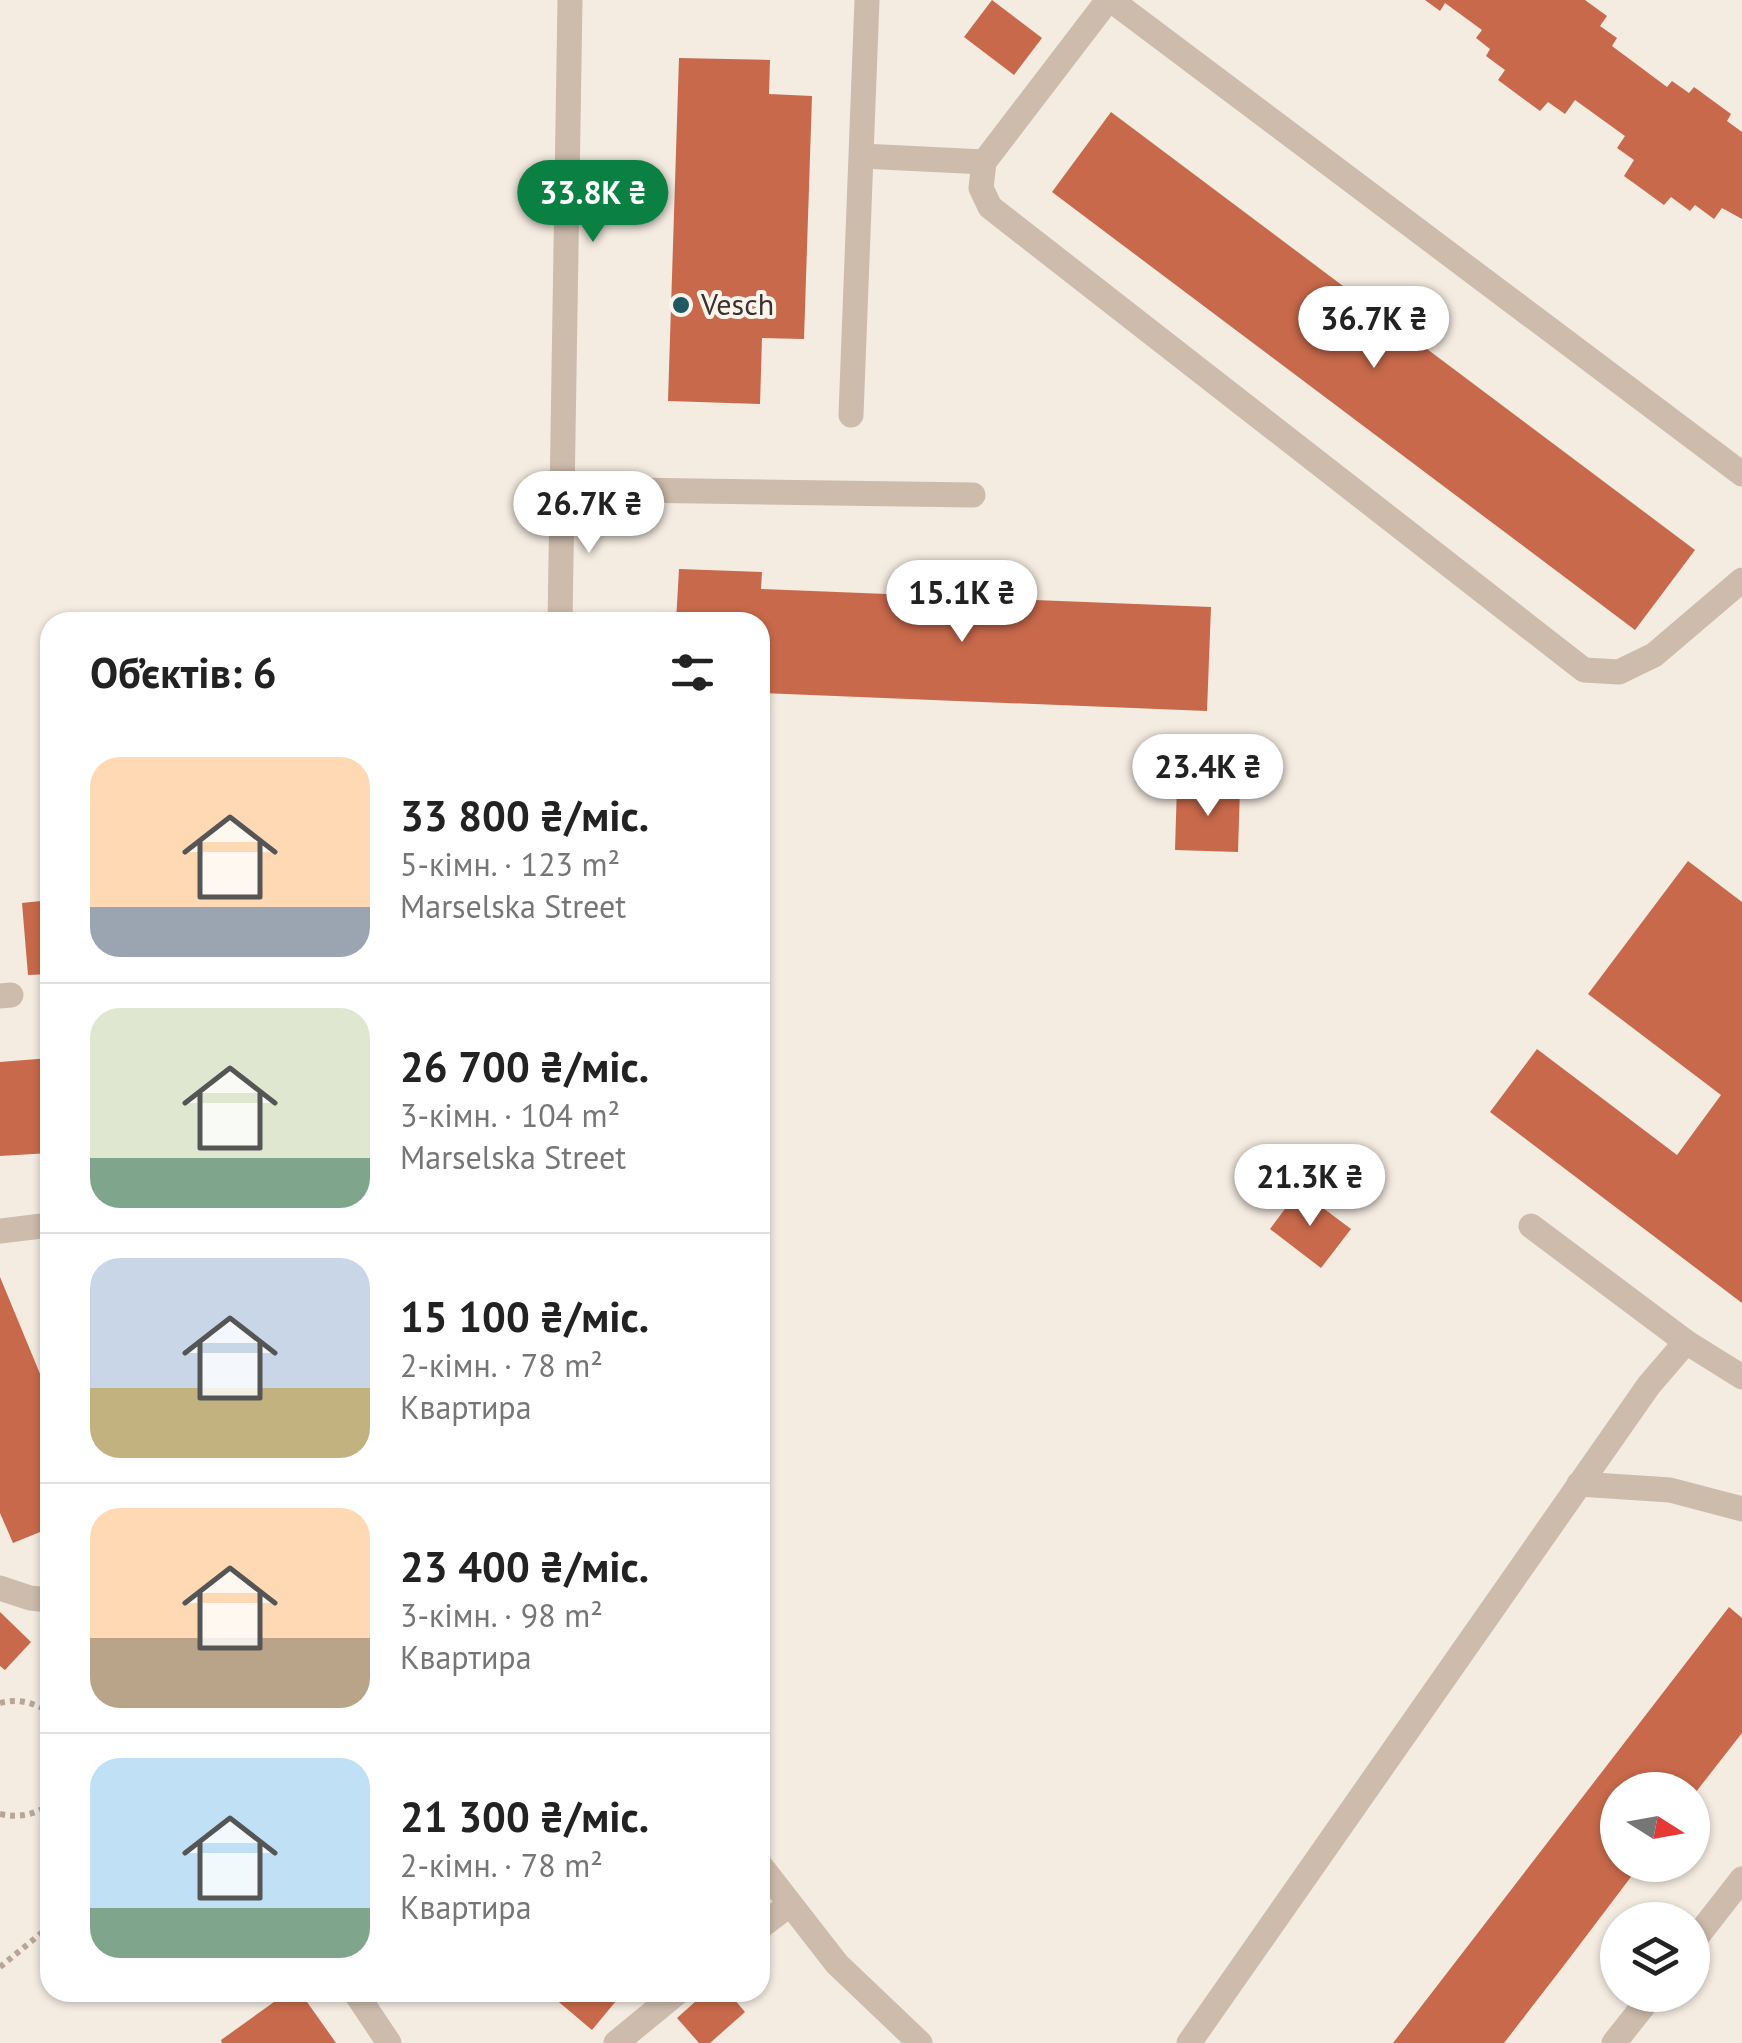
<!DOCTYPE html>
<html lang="uk">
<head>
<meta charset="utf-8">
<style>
	body { margin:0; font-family:"PT Sans",sans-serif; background:#f6f6f6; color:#222; height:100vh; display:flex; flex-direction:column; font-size:38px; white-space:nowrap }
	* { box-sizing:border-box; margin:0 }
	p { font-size:32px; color:#767676 }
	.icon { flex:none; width:55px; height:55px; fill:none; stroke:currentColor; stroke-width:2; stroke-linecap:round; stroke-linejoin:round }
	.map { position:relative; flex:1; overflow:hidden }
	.sheet { position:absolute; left:40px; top:612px; width:730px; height:1390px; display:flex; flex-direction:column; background:#fff; border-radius:30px; box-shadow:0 2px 8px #0004 }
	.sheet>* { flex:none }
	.needle { width:65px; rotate:101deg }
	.controls { position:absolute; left:1600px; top:1772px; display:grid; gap:20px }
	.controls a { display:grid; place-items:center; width:110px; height:110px; border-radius:50%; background:#fff; box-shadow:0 2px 8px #0004; font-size:50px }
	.price { position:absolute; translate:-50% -85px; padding:0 22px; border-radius:35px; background:#fff; color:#222; font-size:32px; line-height:65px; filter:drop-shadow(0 2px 5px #0008) }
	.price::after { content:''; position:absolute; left:50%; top:60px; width:30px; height:22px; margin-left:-15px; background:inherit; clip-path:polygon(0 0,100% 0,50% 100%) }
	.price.active { background:#0b8043; color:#fff }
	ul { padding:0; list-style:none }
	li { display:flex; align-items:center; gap:30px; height:250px; padding:0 50px }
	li+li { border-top:2px solid #e0e0e0 }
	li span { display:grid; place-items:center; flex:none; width:280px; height:200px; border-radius:30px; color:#555 }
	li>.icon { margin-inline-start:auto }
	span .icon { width:120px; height:120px; fill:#fffc; stroke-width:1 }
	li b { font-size:42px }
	h2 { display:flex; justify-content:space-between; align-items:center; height:120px; padding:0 50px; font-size:42px }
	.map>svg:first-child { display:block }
	.building { fill:#c8694b }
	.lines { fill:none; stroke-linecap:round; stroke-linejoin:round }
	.path { stroke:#b9a596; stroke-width:6; stroke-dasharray:5 5; stroke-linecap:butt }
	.minor { stroke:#cdbbac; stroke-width:25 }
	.poi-dot { fill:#1f5a5e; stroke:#fbf5ee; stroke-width:4 }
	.labels { text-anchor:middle; stroke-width:8; stroke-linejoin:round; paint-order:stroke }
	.poi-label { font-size:30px; fill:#3b302b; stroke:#fbf5ee; text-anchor:start }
</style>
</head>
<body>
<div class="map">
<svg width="1742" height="2043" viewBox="0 0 1742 2043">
	<rect width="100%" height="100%" fill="#f4ebe1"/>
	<g class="building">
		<polygon points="992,0 1042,38 1014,75 964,37"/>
		<polygon points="1425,0 1585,0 1607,16 1600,26 1617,38 1612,46 1667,87 1672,81 1689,93 1694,87 1731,114 1727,121 1742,132 1742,219 1722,208 1714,219 1695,205 1690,211 1671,197 1664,205 1624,176 1634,160 1617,148 1625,136 1575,100 1565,114 1548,102 1540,111 1498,80 1505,70 1486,56 1490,49 1476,38 1482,30 1445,3 1440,11"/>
		<polygon points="679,58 770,60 769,94 812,96 804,339 762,338 760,404 668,401"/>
		<polygon points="1111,112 1695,550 1635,630 1052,192"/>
		<polygon points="679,569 762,572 761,589 1211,607 1207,711 760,693 760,622 676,622"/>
		<polygon points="1177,785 1240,787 1238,852 1175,850"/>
		<polygon points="1688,861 1742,902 1742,1303 1490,1112 1537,1049 1677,1155 1721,1095 1588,994"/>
		<polygon points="50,900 50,974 28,975 22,903"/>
		<polygon points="50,1058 50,1153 0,1156 0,1062"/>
		<polygon points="1299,1190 1351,1229 1321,1268 1270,1229"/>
		<polygon points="0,1277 50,1398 50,1528 13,1543 0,1513"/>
		<polygon points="1729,1607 1742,1618 1742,1733 1692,1797 1692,1790 1618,1790 1618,1865 1640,1865 1565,1964 1504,2043 1393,2043"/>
		<polygon points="0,1612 31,1642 5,1670 0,1666"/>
		<polygon points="288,1992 300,1992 336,2043 222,2043 221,2040"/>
		<polygon points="547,1992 618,1992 621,1995 592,2030"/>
		<polygon points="706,1992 728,1992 745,2012 710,2043 699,2043 677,2018"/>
	</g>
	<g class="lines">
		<g class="path">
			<path d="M0 1703C18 1698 34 1703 50 1712"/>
			<path d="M0 1814C19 1818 33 1815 50 1805"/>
			<polyline points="0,1967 50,1926"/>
		</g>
		<g class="minor">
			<polyline points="1108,0 984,162 981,188 990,207 1584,670 1619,672 1654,655 1742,580"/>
			<polyline points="1111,0 1742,474"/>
			<polyline points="862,156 984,162"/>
			<polyline points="851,415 867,0"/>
			<polyline points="562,489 973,495"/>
			<polyline points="560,622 570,0"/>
			<polyline points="0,996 11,995"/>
			<polyline points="1531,1226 1686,1342"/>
			<polyline points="0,1231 50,1225"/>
			<polyline points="1579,1484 1670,1490 1742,1509"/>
			<polyline points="0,1588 30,1598 50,1600"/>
			<polyline points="760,1865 837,1964 920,2043"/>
			<polyline points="760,1927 789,1905"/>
			<polyline points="1692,1943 1742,1879"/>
			<polyline points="355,1992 389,2043"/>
			<polyline points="616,2043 678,1992"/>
			<polyline points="1189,2043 1649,1385 1686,1342 1742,1377"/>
			<polyline points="1614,2043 1652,1995"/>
		</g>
	</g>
	<circle class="poi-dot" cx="681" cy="305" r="10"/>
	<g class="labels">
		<g class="poi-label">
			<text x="701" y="315">Vesch</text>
		</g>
	</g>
</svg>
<div class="controls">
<a><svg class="needle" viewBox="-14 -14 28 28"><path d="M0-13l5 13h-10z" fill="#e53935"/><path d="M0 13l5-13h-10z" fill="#767676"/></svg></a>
<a><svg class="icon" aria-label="layers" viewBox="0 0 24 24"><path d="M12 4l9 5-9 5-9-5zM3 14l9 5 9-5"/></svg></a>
</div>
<b class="price active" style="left:593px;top:245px">33.8K ₴</b>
<b class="price" style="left:1374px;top:371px">36.7K ₴</b>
<b class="price" style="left:589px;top:556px">26.7K ₴</b>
<b class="price" style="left:962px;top:645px">15.1K ₴</b>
<b class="price" style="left:1208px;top:819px">23.4K ₴</b>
<b class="price" style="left:1310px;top:1229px">21.3K ₴</b>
<section class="sheet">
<h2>Об’єктів: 6<svg class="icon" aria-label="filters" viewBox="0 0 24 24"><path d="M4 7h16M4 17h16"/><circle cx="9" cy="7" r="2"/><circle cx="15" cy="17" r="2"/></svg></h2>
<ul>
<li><span style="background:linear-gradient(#ffd9b3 75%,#9aa5b1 0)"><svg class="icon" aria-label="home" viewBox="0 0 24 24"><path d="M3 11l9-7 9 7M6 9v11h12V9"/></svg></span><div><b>33 800 ₴/міс.</b><p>5-кімн. · 123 m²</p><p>Marselska Street</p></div></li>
<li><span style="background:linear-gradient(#dfe7d0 75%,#7fa58c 0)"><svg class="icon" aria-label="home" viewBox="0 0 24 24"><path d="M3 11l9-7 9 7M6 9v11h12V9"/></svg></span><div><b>26 700 ₴/міс.</b><p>3-кімн. · 104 m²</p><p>Marselska Street</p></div></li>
<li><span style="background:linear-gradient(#c9d6e8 65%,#c2b280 0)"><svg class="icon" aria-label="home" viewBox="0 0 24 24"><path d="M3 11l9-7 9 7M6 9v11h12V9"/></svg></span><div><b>15 100 ₴/міс.</b><p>2-кімн. · 78 m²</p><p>Квартира</p></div></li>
<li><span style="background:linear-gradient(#ffd9b3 65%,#b9a48a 0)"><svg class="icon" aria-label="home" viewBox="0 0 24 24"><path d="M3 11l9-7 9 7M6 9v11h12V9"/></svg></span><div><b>23 400 ₴/міс.</b><p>3-кімн. · 98 m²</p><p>Квартира</p></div></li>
<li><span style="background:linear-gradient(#bfe0f5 75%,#7fa58c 0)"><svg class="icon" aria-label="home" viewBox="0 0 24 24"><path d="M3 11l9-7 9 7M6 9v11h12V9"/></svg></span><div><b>21 300 ₴/міс.</b><p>2-кімн. · 78 m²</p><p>Квартира</p></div></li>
</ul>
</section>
</div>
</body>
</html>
